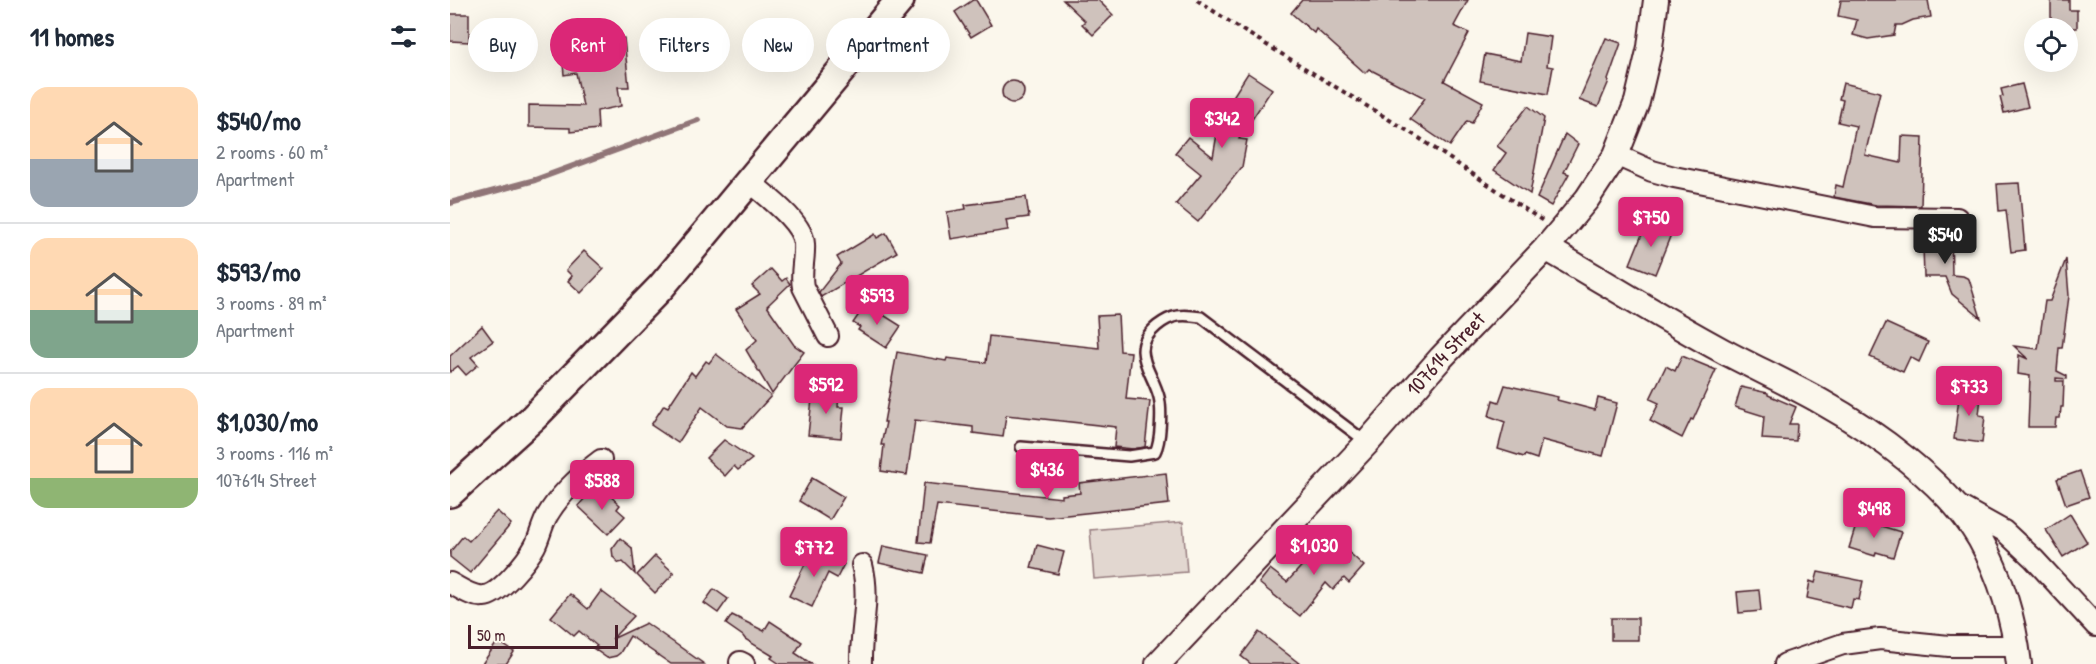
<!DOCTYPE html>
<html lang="en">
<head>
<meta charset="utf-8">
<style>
	body { margin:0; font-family:"Patrick Hand",sans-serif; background:#f2f2f3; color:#1f2937; height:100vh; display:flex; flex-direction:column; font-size:22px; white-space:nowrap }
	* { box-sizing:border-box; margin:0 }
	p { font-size:20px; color:#747a83 }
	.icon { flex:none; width:33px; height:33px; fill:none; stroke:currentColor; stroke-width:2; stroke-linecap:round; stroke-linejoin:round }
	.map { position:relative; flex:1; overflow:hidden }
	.sheet { display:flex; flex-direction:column; background:#fff; width:450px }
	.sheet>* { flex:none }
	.hud { position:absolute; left:18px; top:18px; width:570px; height:54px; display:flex; gap:12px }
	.buttons { position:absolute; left:1574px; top:18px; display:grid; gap:12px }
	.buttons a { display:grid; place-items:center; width:54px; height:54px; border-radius:50%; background:#fff; box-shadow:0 6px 24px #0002; font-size:30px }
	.scale { position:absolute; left:18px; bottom:15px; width:150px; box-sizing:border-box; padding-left:6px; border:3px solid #4a1f2b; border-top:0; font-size:16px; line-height:21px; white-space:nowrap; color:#4a1f2b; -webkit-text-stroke:4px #fbf7ec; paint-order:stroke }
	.price { position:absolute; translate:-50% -51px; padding:0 14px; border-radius:6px; background:#db2777; color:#fff; font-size:20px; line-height:39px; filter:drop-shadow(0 2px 3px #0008) }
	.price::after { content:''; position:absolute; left:50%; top:36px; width:18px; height:14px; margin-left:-9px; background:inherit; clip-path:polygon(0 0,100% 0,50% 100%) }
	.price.active { background:#222; color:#fff }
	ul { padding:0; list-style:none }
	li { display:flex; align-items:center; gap:18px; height:150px; padding:0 30px }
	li+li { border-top:2px solid #e0e1e3 }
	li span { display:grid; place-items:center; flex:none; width:168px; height:120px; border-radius:18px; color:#555 }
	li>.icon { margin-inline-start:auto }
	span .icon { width:72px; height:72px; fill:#fffc; stroke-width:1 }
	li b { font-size:26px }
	h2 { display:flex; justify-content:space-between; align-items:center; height:72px; padding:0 30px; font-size:26px }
	.chip { padding:0 21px; border-radius:27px; background:#fff; box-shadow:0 6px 24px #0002; font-size:21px; line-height:54px }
	.chip.active { background:#db2777; color:#fff }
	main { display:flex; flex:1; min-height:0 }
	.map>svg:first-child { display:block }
	.green { fill:#e2d7d0; stroke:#967b7e; stroke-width:1.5 }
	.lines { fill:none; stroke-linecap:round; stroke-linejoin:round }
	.stream { stroke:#907477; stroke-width:6 }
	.building { fill:#cfc2bc; stroke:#4a1f2b; stroke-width:1.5 }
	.service-casing { stroke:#4a1f2b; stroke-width:14 }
	.minor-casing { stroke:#4a1f2b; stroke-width:24 }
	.tertiary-casing { stroke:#4a1f2b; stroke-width:28 }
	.secondary-casing { stroke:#4a1f2b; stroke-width:32 }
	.path { stroke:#4a1f2b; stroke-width:4; stroke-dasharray:4.5 4.5; stroke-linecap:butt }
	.service { stroke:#fbf7ec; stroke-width:9 }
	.minor { stroke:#fbf7ec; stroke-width:20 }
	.tertiary { stroke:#fbf7ec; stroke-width:24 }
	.secondary { stroke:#fbf7ec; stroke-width:27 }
	.labels { text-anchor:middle; stroke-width:6; stroke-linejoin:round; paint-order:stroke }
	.street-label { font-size:21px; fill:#4a1f2b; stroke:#fbf7ec }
</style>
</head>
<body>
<main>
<section class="sheet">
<h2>11 homes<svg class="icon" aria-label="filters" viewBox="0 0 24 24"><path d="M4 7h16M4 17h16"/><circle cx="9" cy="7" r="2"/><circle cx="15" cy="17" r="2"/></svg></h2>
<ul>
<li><span style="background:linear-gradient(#ffd9b3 60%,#9aa5b1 0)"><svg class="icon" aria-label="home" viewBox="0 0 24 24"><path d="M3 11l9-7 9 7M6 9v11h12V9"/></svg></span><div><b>$540/mo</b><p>2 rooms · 60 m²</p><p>Apartment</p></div></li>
<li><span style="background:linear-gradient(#ffd9b3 60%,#7fa58c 0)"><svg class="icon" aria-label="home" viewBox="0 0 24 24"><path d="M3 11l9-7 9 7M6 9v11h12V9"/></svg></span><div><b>$593/mo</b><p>3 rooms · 89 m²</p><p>Apartment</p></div></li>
<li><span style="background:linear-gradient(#ffd9b3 75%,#8fb573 0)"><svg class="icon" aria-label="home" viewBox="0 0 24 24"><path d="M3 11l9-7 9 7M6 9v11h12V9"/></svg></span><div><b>$1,030/mo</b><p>3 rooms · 116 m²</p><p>107614 Street</p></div></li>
</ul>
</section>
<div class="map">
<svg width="1646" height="664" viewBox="0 0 1646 664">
	<rect width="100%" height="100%" fill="#fbf7ec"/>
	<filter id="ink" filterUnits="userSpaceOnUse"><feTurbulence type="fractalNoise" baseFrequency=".0167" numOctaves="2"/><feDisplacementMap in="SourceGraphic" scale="12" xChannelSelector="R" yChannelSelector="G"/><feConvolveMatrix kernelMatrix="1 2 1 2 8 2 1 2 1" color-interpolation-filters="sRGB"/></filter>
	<g filter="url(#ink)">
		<polygon class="green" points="733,522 737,572 644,579 640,530"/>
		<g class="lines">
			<polyline class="stream" points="0,203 85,180 248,120"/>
		</g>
		<g class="building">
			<polygon points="523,0 526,0 541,25 521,37 505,12"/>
			<polygon points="613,0 648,0 663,15 643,35 632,24 635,21"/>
			<polygon points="852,0 1018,0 1004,26 1019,33 994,81 1033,102 1022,123 1017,121 1000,146 960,119 975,98 919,69 915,73 866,29 864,33 841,13"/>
			<polygon points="1391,0 1478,0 1481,17 1463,20 1452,25 1446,25 1444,35 1418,39 1403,35 1407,20 1388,16"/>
			<polygon points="1601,0 1619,0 1619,10 1627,10 1627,28 1605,28 1605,26 1601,26"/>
			<polygon points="0,14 19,14 19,42 0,41"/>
			<polygon points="1075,33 1101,37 1097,66 1103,67 1098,94 1030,81 1035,54 1071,61"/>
			<polygon points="161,38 161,39 174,38 179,87 168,87 171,106 147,111 148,129 120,132 120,128 79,127 79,105 133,106 126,73 114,75 111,42"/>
			<polygon points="1156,38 1171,43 1158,80 1159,81 1148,107 1129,100"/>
			<polygon points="798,73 822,89 789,139 797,140 792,167 748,222 726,204 751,174 725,153 738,137 763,157 770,117"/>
			<circle cx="563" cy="92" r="11"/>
			<polygon points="1393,83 1430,92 1415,155 1451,163 1452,136 1473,137 1471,206 1426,205 1384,197 1386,185 1393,187 1406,126 1388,122 1393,100 1389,99"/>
			<polygon points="1572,84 1578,107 1554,113 1550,97 1553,96 1551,89"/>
			<polygon points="1078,106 1094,118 1080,194 1044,170 1056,153 1047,146"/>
			<polygon points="1115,134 1128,144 1114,172 1119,174 1101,206 1087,198"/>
			<polygon points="1569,183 1575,250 1561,252 1556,210 1549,211 1547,184"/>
			<polygon points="576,197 579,217 556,220 558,230 501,239 497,212 516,209 515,205"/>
			<polygon points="1197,222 1222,232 1205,274 1180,264"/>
			<polygon points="1501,230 1502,275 1513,276 1519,279 1531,318 1502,294 1495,277 1474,277 1473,246 1467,246 1467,231"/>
			<polygon points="436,233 447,252 371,297 369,292 391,264 387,257 425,234 427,238"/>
			<polygon points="134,251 154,269 131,293 118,281 122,276 116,270"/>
			<polygon points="1616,259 1619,296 1612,348 1609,348 1607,371 1617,376 1617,379 1606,378 1606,381 1614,381 1613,407 1611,407 1610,418 1606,418 1605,427 1578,427 1580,376 1568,374 1569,355 1578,359 1564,346 1588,349 1595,301 1600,301"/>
			<polygon points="321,269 332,281 336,278 340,284 317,306 344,345 354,352 322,394 296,350 307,340 286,309 310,294 302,286"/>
			<polygon points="416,304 451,326 436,348 408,330 410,327 403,323"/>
			<polygon points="668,315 670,351 681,352 676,399 700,401 695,447 683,449 664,447 666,427 556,415 553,437 523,433 523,427 465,420 457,475 431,471 434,445 431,445 436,422 434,422 447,352 496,361 497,358 536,363 539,336 649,348 647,316"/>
			<polygon points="1436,323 1478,342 1469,362 1460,357 1453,372 1420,357"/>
			<polygon points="32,326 43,341 21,357 28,365 16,375 8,366 0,372 0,356"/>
			<polygon points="266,354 321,396 292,428 277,426 252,407 228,443 201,425 214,405 218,407 241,372 245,376 256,361 259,363"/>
			<polygon points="1232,356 1266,370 1243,420 1241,419 1232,438 1200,421 1209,403 1200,399 1216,366 1225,371"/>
			<polygon points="1055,385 1108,397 1107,400 1145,410 1148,398 1167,403 1153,456 1092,440 1087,459 1075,455 1074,457 1048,449 1055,422 1039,416 1043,400 1049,402"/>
			<polygon points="1291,387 1318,393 1318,395 1346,407 1339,424 1347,424 1346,441 1312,439 1314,416 1285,407"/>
			<polygon points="1510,388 1526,390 1526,397 1531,397 1529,415 1535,416 1532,443 1504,439"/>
			<polygon points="363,390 389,393 388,407 394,407 391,438 358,435"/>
			<polygon points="274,440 302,459 288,470 284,466 275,476 256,458"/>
			<polygon points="1630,471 1639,497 1616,505 1607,479"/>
			<polygon points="716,473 719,504 598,517 487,505 480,543 468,542 474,483 612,498 612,495 630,493 629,483"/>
			<polygon points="362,478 394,497 380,520 349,501"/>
			<polygon points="142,490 150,498 156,492 170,505 167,509 175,516 158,534 128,506"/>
			<polygon points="47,511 61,524 20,573 0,557 0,552 13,536 19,541"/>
			<polygon points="1620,514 1637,542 1613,557 1596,530"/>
			<polygon points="1408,519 1451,532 1443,557 1426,552 1425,556 1399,548"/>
			<polygon points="880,535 914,566 899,583 894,578 883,590 876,583 850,616 809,583 820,569 837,582"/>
			<polygon points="170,538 182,548 185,574 173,562 169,563 163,557 162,549"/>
			<polygon points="587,545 614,552 608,574 581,568"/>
			<polygon points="433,546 478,555 474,573 429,563"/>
			<polygon points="361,552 378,560 380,557 394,564 387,578 378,573 362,607 339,596"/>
			<polygon points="205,556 224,573 205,593 187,575"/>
			<polygon points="1368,572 1413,581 1409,600 1403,599 1401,608 1357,598 1360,581 1365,583"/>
			<polygon points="264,589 278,599 268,613 254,603"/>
			<polygon points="1309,590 1311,611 1289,613 1287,592"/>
			<polygon points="151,591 184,616 162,639 196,623 254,664 221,664 180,636 170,653 166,656 157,658 143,648 147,646 129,631 124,636 101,617 120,594 138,609"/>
			<polygon points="282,615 314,631 320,621 352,642 345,653 362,664 330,664 321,658 323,656 295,639 293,636 276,624"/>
			<rect x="1161" y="618" width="27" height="22"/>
			<polygon points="809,632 850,664 801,664 791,656"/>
			<polygon points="48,641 64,652 56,664 32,664"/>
		</g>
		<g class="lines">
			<defs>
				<path id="service" d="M571 447 679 456 705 452C711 441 712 409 709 397 702 370 678 350 707 326 722 314 733 314 751 317L915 441"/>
				<g id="minor">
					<polyline points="1166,155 1202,171 1224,177 1425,217 1507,218"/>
					<path d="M299 181C315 195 353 222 354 244 355 259 350 273 353 287L378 336"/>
					<polyline points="1509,506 1554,531 1584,559 1646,626"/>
					<path d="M0 583C10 588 23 598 34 596 50 595 78 559 85 546 90 536 92 525 97 516 110 493 131 475 151 460"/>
					<polyline points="290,662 294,664"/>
					<path d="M411 664C410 629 421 599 412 565"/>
					<polyline points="1335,664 1393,644 1430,639 1499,646 1567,646"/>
				</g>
				<g id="tertiary">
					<path d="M1096 248C1155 282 1213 319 1273 351 1305 368 1338 383 1370 401 1424 431 1498 484 1530 539 1551 577 1564 621 1569 664"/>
					<path id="s1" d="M708 664 917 443 991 358 1096 248 1137 199 1166 155 1187 102 1200 47 1206 0"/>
				</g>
				<polyline id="secondary" points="0,493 83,418 211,287 450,0"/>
			</defs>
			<use href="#service" class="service-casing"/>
			<use href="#minor" class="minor-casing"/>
			<use href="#tertiary" class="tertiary-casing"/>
			<use href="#secondary" class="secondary-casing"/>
			<polyline class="path" points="747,0 789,28 966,136 1093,221"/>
			<use href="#service" class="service"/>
			<use href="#minor" class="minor"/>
			<use href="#tertiary" class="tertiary"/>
			<use href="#secondary" class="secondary"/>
		</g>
	</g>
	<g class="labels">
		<g class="street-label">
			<text dy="7" stroke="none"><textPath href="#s1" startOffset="423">107614 Street</textPath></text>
		</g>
	</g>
</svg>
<div class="buttons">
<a><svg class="icon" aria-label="locate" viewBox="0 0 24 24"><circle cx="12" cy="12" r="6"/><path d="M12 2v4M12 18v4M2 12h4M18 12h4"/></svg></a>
</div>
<div class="scale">50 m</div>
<b class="price" style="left:772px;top:149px">$342</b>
<b class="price" style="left:1201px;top:248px">$750</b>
<b class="price active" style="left:1495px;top:265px">$540</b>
<b class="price" style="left:427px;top:326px">$593</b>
<b class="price" style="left:376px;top:415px">$592</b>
<b class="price" style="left:1519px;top:417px">$733</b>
<b class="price" style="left:597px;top:500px">$436</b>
<b class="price" style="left:152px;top:511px">$588</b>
<b class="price" style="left:1424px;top:539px">$498</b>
<b class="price" style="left:864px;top:576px">$1,030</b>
<b class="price" style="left:364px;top:578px">$772</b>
<div class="hud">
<a class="chip">Buy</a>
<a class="chip active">Rent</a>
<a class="chip">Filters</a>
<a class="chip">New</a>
<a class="chip">Apartment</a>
</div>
</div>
</main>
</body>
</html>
